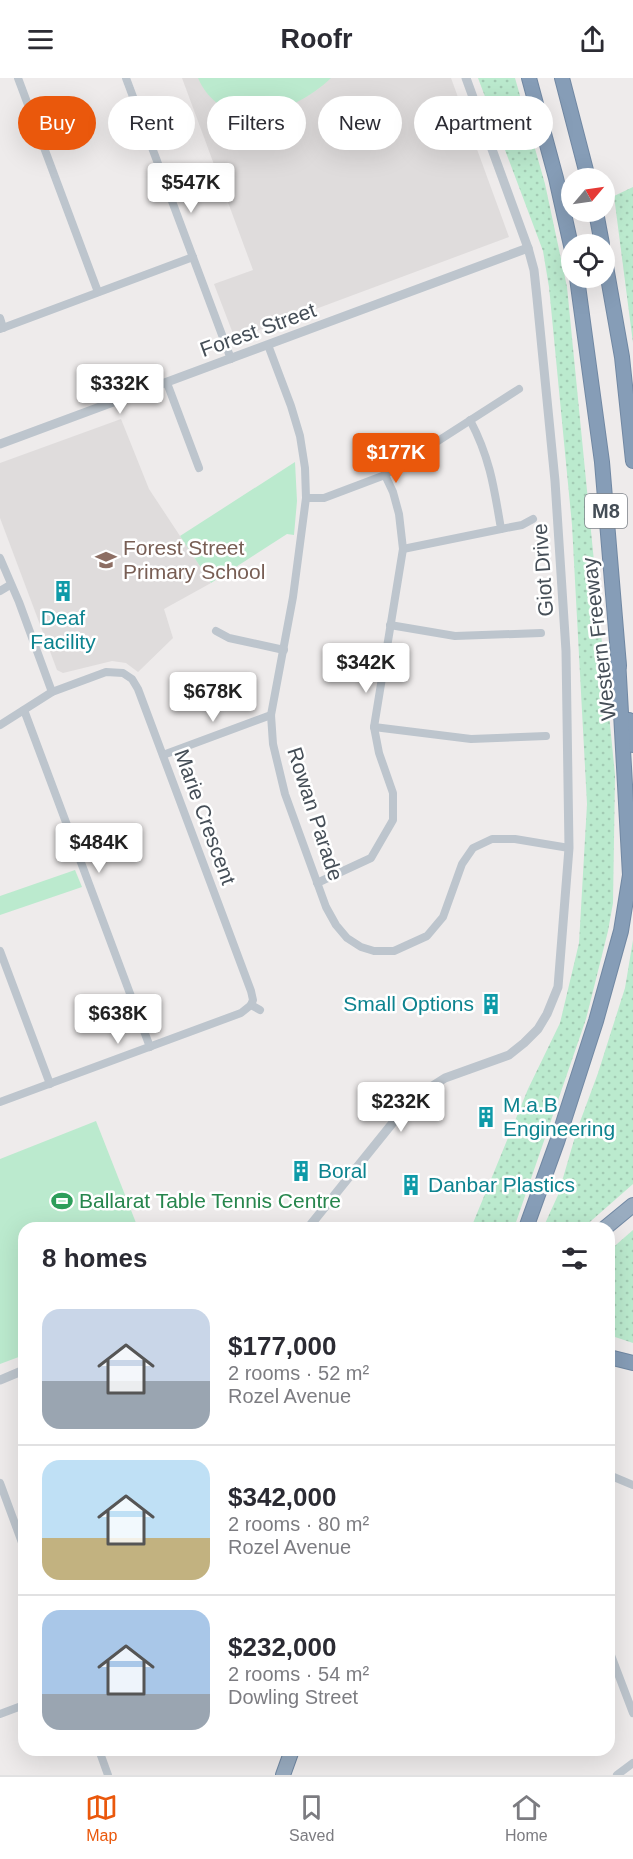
<!DOCTYPE html>
<html lang="en">
<head>
<meta charset="utf-8">
<style>
	body { margin:0; font-family:Arial,sans-serif; background:#f2f2f3; color:#2b2b33; height:100vh; display:flex; flex-direction:column; font-size:22px; white-space:nowrap }
	* { box-sizing:border-box; margin:0 }
	p { font-size:20px; color:#7c7c81 }
	.icon { flex:none; width:33px; height:33px; fill:none; stroke:currentColor; stroke-width:2; stroke-linecap:round; stroke-linejoin:round }
	.map { position:relative; flex:1; overflow:hidden }
	.sheet { position:absolute; left:18px; top:1144px; width:597px; height:534px; display:flex; flex-direction:column; background:#fff; border-radius:18px; box-shadow:0 6px 24px #0002 }
	.sheet>* { flex:none }
	.banner { position:absolute; left:18px; top:18px; width:597px; height:54px; display:flex; gap:12px }
	.needle { width:39px; rotate:61deg }
	.controls { position:absolute; left:561px; top:90px; display:grid; gap:12px }
	.controls a { display:grid; place-items:center; width:54px; height:54px; border-radius:50%; background:#fff; box-shadow:0 6px 24px #0002; font-size:30px }
	.price { position:absolute; translate:-50% -51px; padding:0 14px; border-radius:6px; background:#fff; color:#222; font-size:20px; line-height:39px; filter:drop-shadow(0 2px 3px #0008) }
	.price::after { content:''; position:absolute; left:50%; top:36px; width:18px; height:14px; margin-left:-9px; background:inherit; clip-path:polygon(0 0,100% 0,50% 100%) }
	.price.on { background:#ea580c; color:#fff }
	ul { padding:0; list-style:none }
	li { display:flex; align-items:center; gap:18px; height:150px; padding:0 24px }
	li+li { border-top:2px solid #e1e1e2 }
	li span { display:grid; place-items:center; flex:none; width:168px; height:120px; border-radius:18px; color:#555 }
	li>.icon { margin-inline-start:auto }
	span .icon { width:72px; height:72px; fill:#fffc; stroke-width:1 }
	li b { font-size:26px }
	h2 { display:flex; justify-content:space-between; align-items:center; height:72px; padding:0 24px; font-size:26px }
	.pill { padding:0 21px; border-radius:27px; background:#fff; box-shadow:0 6px 24px #0002; font-size:21px; line-height:54px }
	.pill.on { background:#ea580c; color:#fff }
	header { display:flex; justify-content:space-between; align-items:center; height:78px; padding:0 24px; background:#fff; font-size:27px; font-weight:700 }
	.tabs { display:flex; justify-content:space-around; align-items:center; height:84px; border-top:2px solid #e1e1e2; background:#fff; font-size:16px; color:#7c7c81 }
	.tabs a { display:grid; justify-items:center; gap:3px }
	.tabs .on { color:#ea580c }
	.map>svg:first-child { display:block }
	.education { fill:#dfdcdc }
	.grass { fill:url(#grass-dots) }
	.green { fill:#bbeace }
	.lines { fill:none; stroke-linecap:round; stroke-linejoin:round }
	.trunk-casing { stroke:#7188a3; stroke-width:16 }
	.motorway-casing { stroke:#7188a3; stroke-width:16 }
	.minor { stroke:#bdc5cd; stroke-width:8 }
	.tertiary { stroke:#bdc5cd; stroke-width:9 }
	.trunk { stroke:#99acc0; stroke-width:14 }
	.motorway { stroke:#869db7; stroke-width:14 }
	.labels { text-anchor:middle; stroke-width:5; stroke-linejoin:round; paint-order:stroke }
	.shield { fill:#fff; stroke:#7d8389; stroke-width:1.5 }
	.shield-label { font-size:20px; font-weight:bold; fill:#454e57 }
	.street-label { font-size:21px; fill:#454e57; stroke:#fff }
	.education-label { font-size:21px; fill:#785e54; stroke:#fff; text-anchor:start }
	.culture-label { font-size:21px; fill:#0d838f; stroke:#fff; text-anchor:start }
	.leisure-label { font-size:21px; fill:#27864d; stroke:#fff; text-anchor:start }
</style>
</head>
<body>
<header><svg class="icon" aria-label="menu" viewBox="0 0 24 24"><path d="M4 6h16M4 12h16M4 18h16"/></svg>Roofr<svg class="icon" aria-label="share" viewBox="0 0 24 24"><path d="M12 15V3M7 8l5-5 5 5M5 13v7h14v-7"/></svg></header>
<div class="map">
<svg width="633" height="1697" viewBox="0 0 633 1697">
	<defs>
		<pattern id="grass-dots" width="8" height="8" patternUnits="userSpaceOnUse" patternTransform="scale(1.5)"><rect width="8" height="8" fill="#bbeace"/><path d="M2 2h.1M6 6h.1" fill="none" stroke="#a2cab3" stroke-width="1.8" stroke-linecap="round"/></pattern>
	</defs>
	<rect width="100%" height="100%" fill="#eeebeb"/>
	<g class="education">
		<polygon points="182,0 451,0 509,159 235,261 214,206 253,192"/>
		<polygon points="121,341 149,411 211,505 164,531 173,560 138,594 126,585 112,583 63,595 57,592 0,440 0,385"/>
	</g>
	<g class="grass">
		<polygon points="478,0 515,0 545,106 567,209 615,697 613,825 608,853 586,941 514,1150 471,1150 528,1011 560,945 579,865 587,726 572,447 549,209 543,173"/>
		<polygon points="633,109 633,265 614,118"/>
		<polygon points="633,862 633,1106 583,1150 543,1150 558,1117 577,1052 598,995 625,910"/>
		<polygon points="633,1152 633,1265 609,1257 609,1173"/>
	</g>
	<g class="green">
		<path d="M198 0H331C295 35 224 59 198 0Z"/>
		<polygon points="295,384 297,423 294,457 287,456 211,505 180,458"/>
		<polygon points="75,792 82,809 0,837 0,818"/>
		<polygon points="96,1043 138,1150 24,1150 24,1277 0,1286 0,1081"/>
	</g>
	<g class="lines">
		<defs>
			<g id="trunk">
				<polyline points="605,1150 633,1127"/>
				<polyline points="283,1697 292,1672"/>
			</g>
			<g id="motorway">
				<polyline points="529,0 556,100 572,172"/>
				<polyline points="562,0 588,100"/>
				<polyline points="596,134 602,166"/>
				<polyline points="604,177 622,279 633,383"/>
				<polyline points="577,200 602,384 619,588"/>
				<polyline points="629,642 633,667"/>
				<polyline points="526,1150 557,1064 596,943 621,853 630,797 618,581"/>
				<polyline points="609,1279 633,1285"/>
			</g>
		</defs>
		<use href="#trunk" class="trunk-casing"/>
		<use href="#motorway" class="motorway-casing"/>
		<g class="minor">
			<polyline points="18,0 98,214"/>
			<polyline points="126,0 231,281"/>
			<polyline points="0,240 3,250"/>
			<polyline points="0,251 193,179"/>
			<polyline points="268,267 291,328 300,358 305,390 306,420 293,519 271,637 273,666 285,716 326,829 336,847 347,860 361,869 374,873 394,873 427,858 443,839 462,786 473,770 492,761 515,761 569,770"/>
			<polyline points="167,305 199,390"/>
			<polyline points="306,420 324,420 385,397 519,311"/>
			<polyline points="501,451 522,447 533,441"/>
			<path d="M403 471 501 451C494 409 490 380 470 342"/>
			<polyline points="0,480 19,524 52,614"/>
			<polyline points="0,513 10,507"/>
			<polyline points="390,547 455,558 541,555"/>
			<polyline points="216,553 229,560 284,572"/>
			<polyline points="24,632 150,969"/>
			<polyline points="0,647 52,614 106,594 123,595 132,601 138,611 251,913 253,922 251,927"/>
			<polyline points="374,649 471,661 546,658"/>
			<polyline points="163,677 271,637"/>
			<polyline points="317,805 371,780 393,742 393,715 379,675 374,649 403,471 399,436 393,414 385,397"/>
			<polyline points="0,873 50,1006"/>
			<polyline points="251,927 260,932"/>
			<polyline points="0,1024 241,935 251,927"/>
			<polyline points="609,1397 633,1407"/>
			<polyline points="0,1405 24,1470"/>
			<polyline points="609,1572 633,1635"/>
			<polyline points="0,1636 24,1627"/>
			<polyline points="99,1672 108,1697"/>
			<polyline points="617,1697 633,1685"/>
		</g>
		<g class="tertiary">
			<polyline points="0,366 528,170"/>
			<polyline points="308,1150 395,1042 423,1014 445,1000 509,977 524,965 538,951 547,936 558,909 569,770 566,573 555,403 537,220 534,192 528,170 466,0"/>
			<polyline points="0,1302 24,1292"/>
		</g>
		<use href="#trunk" class="trunk"/>
		<use href="#motorway" class="motorway"/>
	</g>
	<defs>
		<symbol id="school-bare" viewBox="-9 -9 18 18"><path d="M0-5L7-2L0 1L-7-2ZM-4 1L0 2.5L4 1V4Q0 6-4 4Z" fill="#8d6e63" stroke="#fff" stroke-width="2.5" paint-order="stroke"/></symbol>
		<symbol id="building-bare" viewBox="-9 -9 18 18"><path d="M-4-6H4V6H1V3H-1V6H-4ZM-2.5-4.3h1.7v1.8h-1.7ZM.8-4.3h1.7v1.8H.8ZM-2.5-1h1.7V.8h-1.7ZM.8-1h1.7V.8H.8Z" fill="#0f9aa8" stroke="#fff" stroke-width="2.5" paint-order="stroke"/></symbol>
		<symbol id="stadium-bare" viewBox="-9 -9 18 18"><path d="M0-5a6.5 5 0 1 0 0 10a6.5 5 0 1 0 0-10ZM-3.5-1.8h7v3.6h-7Z" fill="#2e9e5b" stroke="#fff" stroke-width="2.5" paint-order="stroke"/></symbol>
	</defs>
	<g fill-rule="evenodd">
		<use href="#school-bare" x="91" y="467" width="30" height="30"/>
		<use href="#building-bare" x="48" y="498" width="30" height="30"/>
		<use href="#building-bare" x="476" y="911" width="30" height="30"/>
		<use href="#building-bare" x="471" y="1024" width="30" height="30"/>
		<use href="#building-bare" x="286" y="1078" width="30" height="30"/>
		<use href="#building-bare" x="396" y="1092" width="30" height="30"/>
		<use href="#stadium-bare" x="47" y="1108" width="30" height="30"/>
	</g>
	<g class="labels">
		<rect class="shield" x="585" y="416" width="42" height="34" rx="4.5"/>
		<g class="shield-label">
			<text x="606" y="440">M8</text>
		</g>
		<g class="street-label">
			<text transform="translate(258 252) rotate(-20)" y="7">Forest Street</text>
			<text transform="translate(543 492) rotate(-94)" y="7">Giot Drive</text>
			<text transform="translate(599 561) rotate(-97)" y="7">Western Freeway</text>
			<text transform="translate(315 736) rotate(72)" y="7">Rowan Parade</text>
			<text transform="translate(205 739) rotate(70)" y="7">Marie Crescent</text>
		</g>
		<g class="education-label">
			<text x="123" y="477">Forest Street<tspan x="123" dy="24">Primary School</tspan></text>
		</g>
		<g class="culture-label">
			<text x="63" y="547" text-anchor="middle">Deaf<tspan x="63" dy="24">Facility</tspan></text>
			<text x="474" y="933" text-anchor="end">Small Options</text>
			<text x="503" y="1034">M.a.B<tspan x="503" dy="24">Engineering</tspan></text>
			<text x="318" y="1100">Boral</text>
			<text x="428" y="1114">Danbar Plastics</text>
		</g>
		<g class="leisure-label">
			<text x="79" y="1130">Ballarat Table Tennis Centre</text>
		</g>
	</g>
</svg>
<div class="controls">
<a><svg class="needle" viewBox="-14 -14 28 28"><path d="M0-13l5 13h-10z" fill="#e53935"/><path d="M0 13l5-13h-10z" fill="#7c7c81"/></svg></a>
<a><svg class="icon" aria-label="locate" viewBox="0 0 24 24"><circle cx="12" cy="12" r="6"/><path d="M12 2v4M12 18v4M2 12h4M18 12h4"/></svg></a>
</div>
<b class="price" style="left:191px;top:136px">$547K</b>
<b class="price" style="left:120px;top:337px">$332K</b>
<b class="price on" style="left:396px;top:406px">$177K</b>
<b class="price" style="left:366px;top:616px">$342K</b>
<b class="price" style="left:213px;top:645px">$678K</b>
<b class="price" style="left:99px;top:796px">$484K</b>
<b class="price" style="left:118px;top:967px">$638K</b>
<b class="price" style="left:401px;top:1055px">$232K</b>
<div class="banner">
<a class="pill on">Buy</a>
<a class="pill">Rent</a>
<a class="pill">Filters</a>
<a class="pill">New</a>
<a class="pill">Apartment</a>
</div>
<section class="sheet">
<h2>8 homes<svg class="icon" aria-label="filters" viewBox="0 0 24 24"><path d="M4 7h16M4 17h16"/><circle cx="9" cy="7" r="2"/><circle cx="15" cy="17" r="2"/></svg></h2>
<ul>
<li><span style="background:linear-gradient(#c9d6e8 60%,#9aa5b1 0)"><svg class="icon" aria-label="home" viewBox="0 0 24 24"><path d="M3 11l9-7 9 7M6 9v11h12V9"/></svg></span><div><b>$177,000</b><p>2 rooms · 52 m²</p><p>Rozel Avenue</p></div></li>
<li><span style="background:linear-gradient(#bfe0f5 65%,#c2b280 0)"><svg class="icon" aria-label="home" viewBox="0 0 24 24"><path d="M3 11l9-7 9 7M6 9v11h12V9"/></svg></span><div><b>$342,000</b><p>2 rooms · 80 m²</p><p>Rozel Avenue</p></div></li>
<li><span style="background:linear-gradient(#a9c7e8 70%,#9aa5b1 0)"><svg class="icon" aria-label="home" viewBox="0 0 24 24"><path d="M3 11l9-7 9 7M6 9v11h12V9"/></svg></span><div><b>$232,000</b><p>2 rooms · 54 m²</p><p>Dowling Street</p></div></li>
</ul>
</section>
</div>
<nav class="tabs">
<a class="on"><svg class="icon" aria-label="map" viewBox="0 0 24 24"><path d="M3 6l6-2 6 2 6-2v14l-6 2-6-2-6 2zM9 4v14M15 6v14"/></svg>Map</a>
<a><svg class="icon" aria-label="saved" viewBox="0 0 24 24"><path d="M7 4h10v16l-5-4-5 4z"/></svg>Saved</a>
<a><svg class="icon" aria-label="home" viewBox="0 0 24 24"><path d="M3 11l9-7 9 7M6 9v11h12V9"/></svg>Home</a>
</nav>
</body>
</html>
